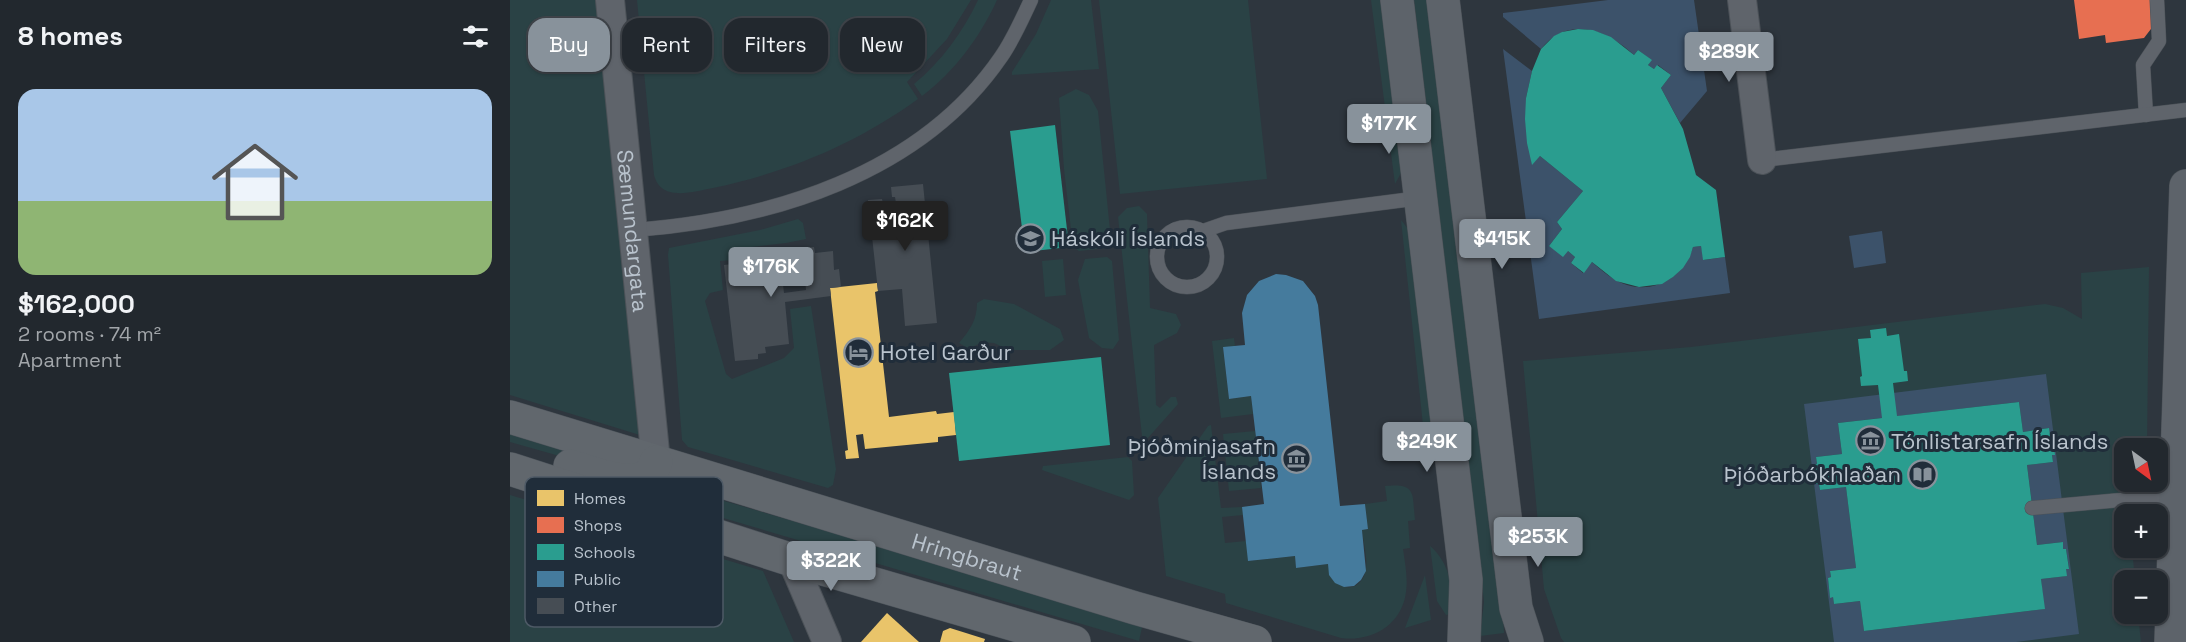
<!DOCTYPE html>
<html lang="en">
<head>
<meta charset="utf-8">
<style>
	body { margin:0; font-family:"Space Grotesk",sans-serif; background:#2e343a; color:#f1f3f6; height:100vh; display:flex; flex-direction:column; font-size:22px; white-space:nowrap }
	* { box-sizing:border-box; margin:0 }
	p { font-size:20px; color:#a2a6aa }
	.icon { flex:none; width:33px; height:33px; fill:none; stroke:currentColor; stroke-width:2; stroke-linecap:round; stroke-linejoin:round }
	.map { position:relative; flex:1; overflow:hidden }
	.side { display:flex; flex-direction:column; background:#22282e; width:510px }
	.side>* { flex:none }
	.banner { position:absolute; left:18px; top:18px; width:570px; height:54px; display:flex; gap:12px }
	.needle { width:39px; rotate:147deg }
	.fabs { position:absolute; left:1604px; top:438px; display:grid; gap:12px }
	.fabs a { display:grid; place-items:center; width:54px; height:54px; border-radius:12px; background:#22282e; box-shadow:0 2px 4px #0004,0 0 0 2px #3f444a; font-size:30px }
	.price { position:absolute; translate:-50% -51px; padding:0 14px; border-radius:6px; background:#88929b; color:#fff; font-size:20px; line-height:39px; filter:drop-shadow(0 2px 3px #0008) }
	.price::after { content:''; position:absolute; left:50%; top:36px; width:18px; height:14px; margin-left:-9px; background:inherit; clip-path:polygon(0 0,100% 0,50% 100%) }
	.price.current { background:#222; color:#fff }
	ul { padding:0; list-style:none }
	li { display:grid; align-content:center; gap:12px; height:318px; padding:0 18px }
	li span { display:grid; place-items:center; height:186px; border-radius:18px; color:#555 }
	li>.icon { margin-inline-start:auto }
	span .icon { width:108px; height:108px; fill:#fffc; stroke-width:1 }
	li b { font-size:26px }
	h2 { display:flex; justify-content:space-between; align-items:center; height:72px; padding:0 18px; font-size:26px }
	.pill { padding:0 21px; border-radius:18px; background:#22282e; box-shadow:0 2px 4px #0004,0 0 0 2px #3f444a; font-size:21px; line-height:54px }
	.pill.current { background:#88929b; color:#fff }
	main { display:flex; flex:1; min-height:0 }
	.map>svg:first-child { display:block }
	.green { fill:#2a4245 }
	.water { fill:#3c526a }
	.homes { fill:#e9c46a }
	.shops { fill:#e76f51 }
	.schools { fill:#2a9d8f }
	.public { fill:#457b9d }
	.building { fill:#464d54 }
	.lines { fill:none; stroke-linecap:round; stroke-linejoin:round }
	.lane-casing { stroke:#4c5258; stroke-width:15 }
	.street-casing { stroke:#4c5258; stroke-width:30 }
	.secondary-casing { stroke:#4c5258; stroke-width:34 }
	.primary-casing { stroke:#4c535a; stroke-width:34 }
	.lane { stroke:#5f646b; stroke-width:14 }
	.street { stroke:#5f646b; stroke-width:28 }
	.secondary { stroke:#5d636a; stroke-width:33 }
	.primary { stroke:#61676d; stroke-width:33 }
	.labels { text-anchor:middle; stroke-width:6; stroke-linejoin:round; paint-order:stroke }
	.street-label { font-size:22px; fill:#b9c3cd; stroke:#202d3a }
	.poi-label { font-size:22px; fill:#b9c3cd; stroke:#202d3a; text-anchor:start }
	.key { fill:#202d3a; stroke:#4e5a66; stroke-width:1.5 }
	.key-label { font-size:16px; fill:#b9c3cd }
</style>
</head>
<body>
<main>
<section class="side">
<h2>8 homes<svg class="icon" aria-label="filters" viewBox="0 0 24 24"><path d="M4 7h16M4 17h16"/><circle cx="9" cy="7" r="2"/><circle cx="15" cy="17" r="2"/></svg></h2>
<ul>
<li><span style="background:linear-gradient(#a9c7e8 60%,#8fb573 0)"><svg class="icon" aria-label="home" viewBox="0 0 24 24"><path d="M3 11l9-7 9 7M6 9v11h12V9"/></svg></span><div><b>$162,000</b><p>2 rooms · 74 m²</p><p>Apartment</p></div></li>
</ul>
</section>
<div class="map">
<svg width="1676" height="642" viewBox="0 0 1676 642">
	<rect width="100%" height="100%" fill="#2e363e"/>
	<g class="green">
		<polygon points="0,0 86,0 133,436 0,395"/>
		<path d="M127 0H461L437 39 397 82 408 99C346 144 278 172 203 188 182 192 151 202 144 175Z"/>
		<path d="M468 0H487C470 37 445 71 412 96L404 84C431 62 453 32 468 0Z"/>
		<polygon points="541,0 581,0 589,69 502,75 502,72 526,34"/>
		<polygon points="589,0 738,0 757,179 610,194"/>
		<polygon points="861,0 873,0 892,171 885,184"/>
		<polygon points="904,0 918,0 993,612 994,633 970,636 974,602 970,565"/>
		<polygon points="566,89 579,95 588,111 601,240 596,248 569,251 563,247 554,169 549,98"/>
		<polygon points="629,206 637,214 640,308 666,314 671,325 667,333 644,345 646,405 650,408 661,397 666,397 668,404 637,439 632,436 608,217 617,208"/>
		<polygon points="288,219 293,223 296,239 276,243 233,248 234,259 210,261 213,290 200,293 195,301 216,374 222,379 274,358 284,348 280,309 301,306 326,469 323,485 318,488 178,447 172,440 158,255 159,248 250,230"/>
		<polygon points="891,220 902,234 923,419 916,453"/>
		<polygon points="597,257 602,261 609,340 603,349 592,348 579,338 568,280 575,259"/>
		<polygon points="553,259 556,295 535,297 532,261"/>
		<polygon points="1639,267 1637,448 1614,448 1614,482 1636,482 1619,514 1614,514 1614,548 1622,548 1625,580 1614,580 1614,614 1628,614 1631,642 1054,642 1051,638 1034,589 1013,361 1181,347 1535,304 1553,308 1572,319 1571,273"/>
		<path d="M474 299 504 304 550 329 554 340 540 350H499L484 343 472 342 459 349 449 343C460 330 467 320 467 303Z"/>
		<polygon points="724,338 725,346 713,348 719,399 741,396 743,414 711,418 702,341"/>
		<path d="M701 425 711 508 732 507 733 515 712 517 715 543 736 541 739 561 785 556 786 568 818 564C821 590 848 596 855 573 859 561 853 542 852 530L858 529 855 504 877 501 875 486C907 483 902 493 905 520L898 521 900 548 893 549C895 563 898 578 896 592 892 625 862 642 831 638L716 603 715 594 656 576 648 498 698 426Z"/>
		<polygon points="745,431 751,488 719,491 713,434"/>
		<polygon points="0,433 114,468 99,470 0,442"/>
		<polygon points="618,457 622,461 624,495 619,500 532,470 533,466"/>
		<polygon points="149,482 633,623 629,641 132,494"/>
		<polygon points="0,495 253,571 284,642 0,642"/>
		<path d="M920 546C939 562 944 588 942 613L936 615 927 601Z"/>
		<polygon points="915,575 921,620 895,628"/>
	</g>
	<g class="water">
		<path d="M1098 0H1184L1197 91 1170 123 1151 88 1161 75 1148 65 1144 69 1138 65 1141 60 1128 50 1124 55C1097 29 1057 15 1031 49L993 17V13Z"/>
		<path d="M993 49 1022 71 1016 98 1022 164 1030 156 1073 191 1047 222 1052 229 1039 246 1058 251 1065 257 1061 263 1073 273 1082 262C1092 271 1104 281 1117 285 1147 294 1175 275 1183 247L1191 246 1194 260 1215 257 1220 293 1029 319Z"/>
		<polygon points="1372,231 1376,263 1344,268 1339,236"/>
		<polygon points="1536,374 1552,501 1522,504 1517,465 1543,462 1542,455 1545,455 1543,435 1540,435 1538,428 1513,432 1509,402 1328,423 1332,454 1306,457 1307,464 1304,464 1306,484 1309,484 1310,490 1336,487 1346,568 1320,571 1321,577 1318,578 1320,597 1323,597 1324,604 1350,601 1354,631 1534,609 1531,579 1556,576 1556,569 1559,568 1556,549 1553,549 1553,542 1527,545 1523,513 1553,509 1569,634 1506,642 1324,642 1294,404"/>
	</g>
	<g class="homes">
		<polygon points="367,283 368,291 365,292 379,417 426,411 427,414 444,412 446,435 428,437 428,442 355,449 353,434 346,435 349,458 336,459 335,451 338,450 320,288"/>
		<polygon points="377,613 409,642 351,642"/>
		<polygon points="440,628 475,639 474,642 430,642 433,631"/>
	</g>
	<polygon class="shops" points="1564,0 1641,0 1644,25 1634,38 1596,43 1595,35 1569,39"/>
	<g class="schools">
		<polygon points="1068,29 1083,30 1101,37 1124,55 1128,50 1142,60 1138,65 1144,69 1147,65 1161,75 1151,88 1173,129 1186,175 1206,190 1215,257 1193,260 1191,246 1183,247 1180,257 1173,268 1163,277 1152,284 1129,287 1106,281 1082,262 1074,273 1061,263 1065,257 1058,251 1053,257 1039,246 1052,229 1047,222 1073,191 1030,156 1022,165 1017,143 1015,119 1016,98 1022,71 1031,49 1044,36 1052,32"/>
		<polygon points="545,125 559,247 515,252 500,131"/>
		<polygon points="1376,328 1377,336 1389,334 1394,371 1397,371 1398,381 1383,383 1387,416 1509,402 1513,432 1539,428 1540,435 1543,435 1545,455 1542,455 1543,462 1517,465 1527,545 1553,542 1553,549 1556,549 1559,569 1556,569 1557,576 1531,579 1535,609 1354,631 1350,601 1324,604 1323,597 1320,598 1318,578 1321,577 1320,571 1346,568 1336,487 1310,490 1309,484 1306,484 1304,464 1307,464 1306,457 1332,454 1328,423 1372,418 1368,385 1351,386 1350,377 1352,376 1348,339 1361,338 1360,330"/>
		<polygon points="591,357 600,445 449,461 439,373"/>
	</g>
	<polygon class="public" points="766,274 776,275 793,281 805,296 808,305 830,506 855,504 858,529 852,530 856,571 851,580 844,586 834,587 825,583 819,575 818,564 786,568 785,556 738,561 732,507 754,504 741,396 719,399 713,347 735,345 732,313 737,295 749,281"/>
	<g class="building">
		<polygon points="413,184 427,323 395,326 392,289 368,291 358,200 372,199 374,208 387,209 385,197 382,197 381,187"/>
		<polygon points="304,247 305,253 323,251 324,270 329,269 331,287 320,288 321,296 275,302 279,344 255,347 256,353 248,354 248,359 225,361 214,265 239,262 237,252 269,249 274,293 296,290 292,248"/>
	</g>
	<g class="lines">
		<defs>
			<g id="lane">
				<polyline points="1636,115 1633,65 1649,41 1647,0"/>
				<polyline points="1252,160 1676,110"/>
				<circle cx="677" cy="257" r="30"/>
				<path d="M124 230C260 220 410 175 491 57 503 40 512 19 521 0"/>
				<polyline points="693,231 716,223 910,198"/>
				<polyline points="1522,508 1666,495"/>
			</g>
			<g id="street">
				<path id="s1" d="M100 0 146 462"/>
				<polyline points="1232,0 1252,160"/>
				<polyline points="282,560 317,642"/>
			</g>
			<g id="secondary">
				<polyline points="887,0 956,580 954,642"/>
				<polyline points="933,0 1006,608 1017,642"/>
				<polyline points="1661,642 1676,186"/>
			</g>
			<g id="primary">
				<path id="s2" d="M0 417 625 608 745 642"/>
				<path d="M60 466C83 472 137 497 146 462"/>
				<polyline points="0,469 282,560 564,642"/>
			</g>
		</defs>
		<use href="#lane" class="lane-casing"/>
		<use href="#street" class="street-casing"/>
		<use href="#secondary" class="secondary-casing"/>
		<use href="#primary" class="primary-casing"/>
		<use href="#lane" class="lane"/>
		<use href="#street" class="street"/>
		<use href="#secondary" class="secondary"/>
		<use href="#primary" class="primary"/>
	</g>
	<defs>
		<symbol id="university-ring" viewBox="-11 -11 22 22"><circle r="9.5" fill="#202d3a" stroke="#88929b" stroke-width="1.5"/><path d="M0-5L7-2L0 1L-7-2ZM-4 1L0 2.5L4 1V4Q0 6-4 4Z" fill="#88929b"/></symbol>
		<symbol id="hotel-ring" viewBox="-11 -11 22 22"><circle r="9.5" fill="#202d3a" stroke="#88929b" stroke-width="1.5"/><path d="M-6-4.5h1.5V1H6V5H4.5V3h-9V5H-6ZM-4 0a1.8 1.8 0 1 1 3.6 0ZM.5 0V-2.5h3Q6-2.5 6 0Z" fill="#88929b"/></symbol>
		<symbol id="museum-ring" viewBox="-11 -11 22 22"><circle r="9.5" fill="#202d3a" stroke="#88929b" stroke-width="1.5"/><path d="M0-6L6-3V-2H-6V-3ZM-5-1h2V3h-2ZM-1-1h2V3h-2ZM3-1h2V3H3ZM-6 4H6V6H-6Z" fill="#88929b"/></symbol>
		<symbol id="library-ring" viewBox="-11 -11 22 22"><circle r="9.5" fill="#202d3a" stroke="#88929b" stroke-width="1.5"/><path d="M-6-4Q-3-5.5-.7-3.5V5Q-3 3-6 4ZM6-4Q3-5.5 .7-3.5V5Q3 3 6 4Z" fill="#88929b"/></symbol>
	</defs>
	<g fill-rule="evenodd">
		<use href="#university-ring" x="504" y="222" width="33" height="33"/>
		<use href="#hotel-ring" x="332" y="336" width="33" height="33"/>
		<use href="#museum-ring" x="1344" y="424" width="33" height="33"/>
		<use href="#museum-ring" x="770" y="442" width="33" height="33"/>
		<use href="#library-ring" x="1396" y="458" width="33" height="33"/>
	</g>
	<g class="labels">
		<g class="street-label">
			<text dy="8" stroke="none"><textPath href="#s1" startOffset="232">Sæmundargata</textPath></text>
			<text dy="8" stroke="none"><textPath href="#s2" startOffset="478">Hringbraut</textPath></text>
		</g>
		<g class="poi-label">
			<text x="541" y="246">Háskóli Íslands</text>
			<text x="370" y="360">Hotel Garður</text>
			<text x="1381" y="449">Tónlistarsafn Íslands</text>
			<text x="766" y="454" text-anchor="end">Þjóðminjasafn<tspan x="766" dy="25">Íslands</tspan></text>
			<text x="1391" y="482" text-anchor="end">Þjóðarbókhlaðan</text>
		</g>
	</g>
	<rect x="15" y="477" width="198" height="150" rx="9" class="key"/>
	<rect x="27" y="490" width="27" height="16" fill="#e9c46a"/>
	<rect x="27" y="517" width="27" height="16" fill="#e76f51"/>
	<rect x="27" y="544" width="27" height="16" fill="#2a9d8f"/>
	<rect x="27" y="571" width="27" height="16" fill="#457b9d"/>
	<rect x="27" y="598" width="27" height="16" fill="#464d54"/>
	<g class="key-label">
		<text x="64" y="504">Homes</text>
		<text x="64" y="531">Shops</text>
		<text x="64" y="558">Schools</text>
		<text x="64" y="585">Public</text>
		<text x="64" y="612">Other</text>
	</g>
</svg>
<div class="fabs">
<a><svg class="needle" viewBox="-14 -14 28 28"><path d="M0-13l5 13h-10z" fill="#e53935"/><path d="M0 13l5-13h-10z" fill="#a2a6aa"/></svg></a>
<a>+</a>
<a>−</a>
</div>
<b class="price" style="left:1219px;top:83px">$289K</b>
<b class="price" style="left:879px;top:155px">$177K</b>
<b class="price current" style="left:395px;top:252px">$162K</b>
<b class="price" style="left:992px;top:270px">$415K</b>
<b class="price" style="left:261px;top:298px">$176K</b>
<b class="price" style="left:917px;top:473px">$249K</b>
<b class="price" style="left:1028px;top:568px">$253K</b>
<b class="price" style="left:321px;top:592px">$322K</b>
<div class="banner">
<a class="pill current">Buy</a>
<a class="pill">Rent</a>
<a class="pill">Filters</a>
<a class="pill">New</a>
</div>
</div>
</main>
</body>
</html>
